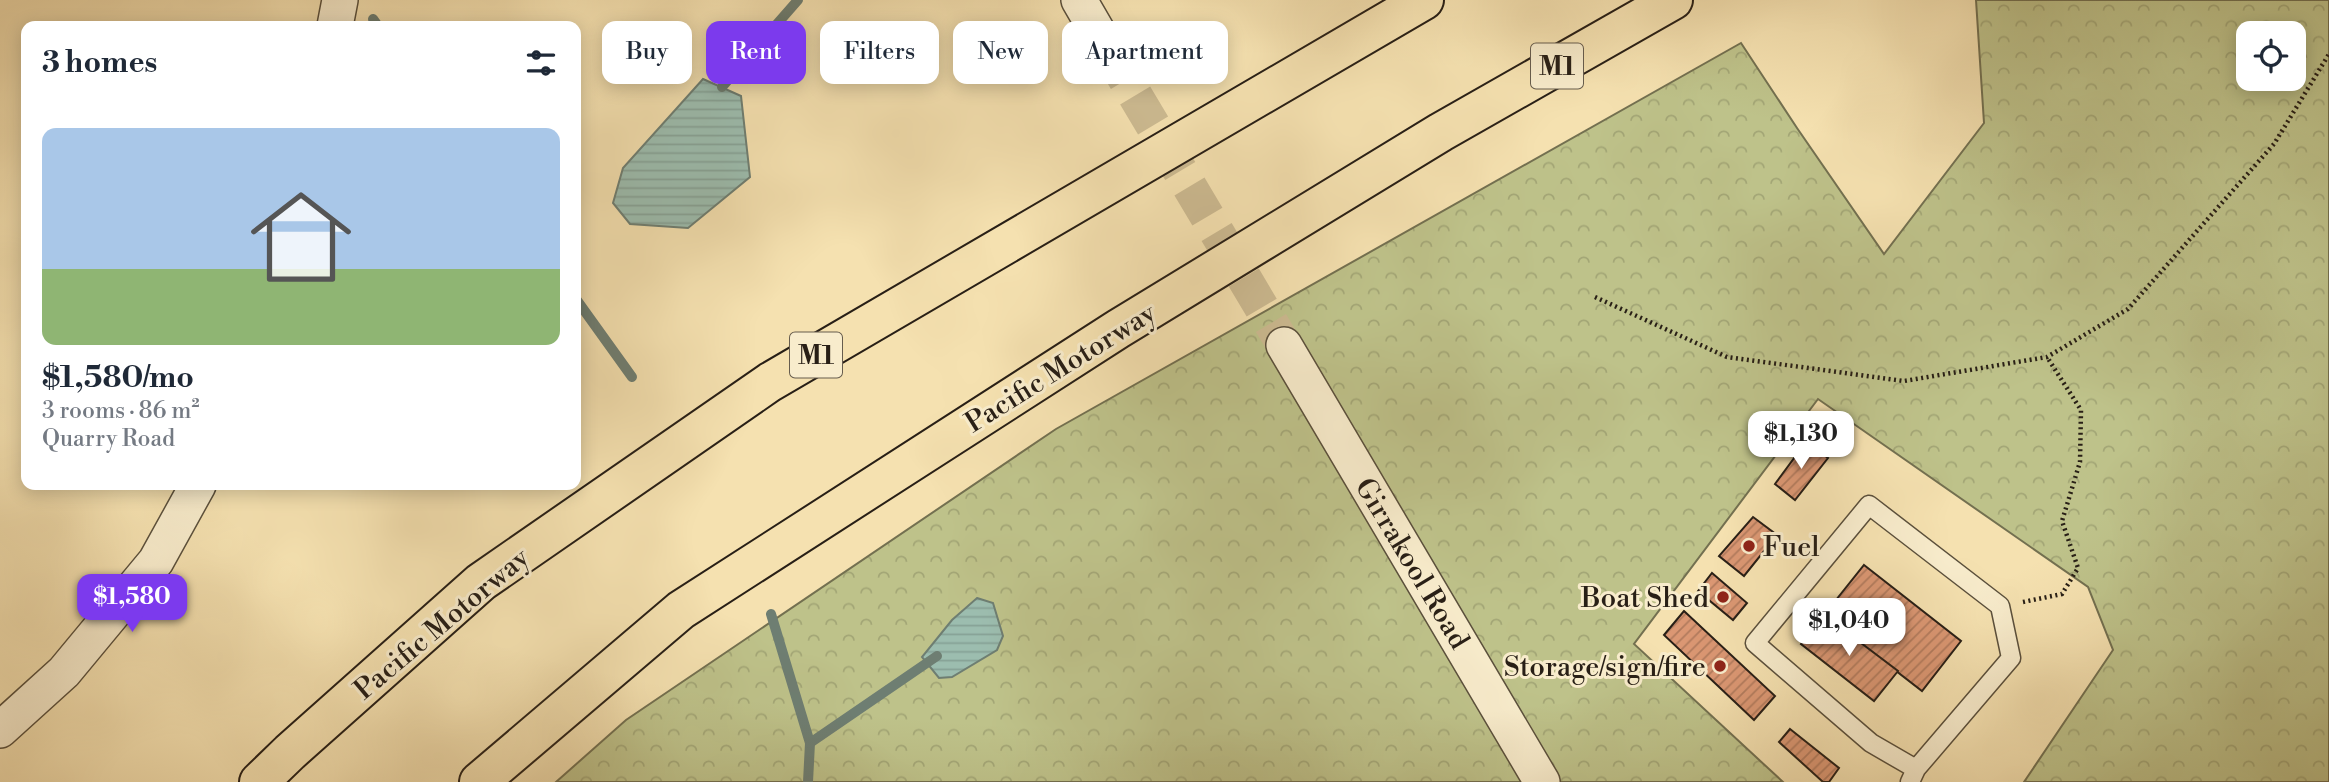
<!DOCTYPE html>
<html lang="en">
<head>
<meta charset="utf-8">
<style>
	body { margin:0; font-family:"Libre Bodoni",serif; background:#f6f6f7; color:#1f2937; height:100vh; display:flex; flex-direction:column; font-size:26px; white-space:nowrap }
	* { box-sizing:border-box; margin:0 }
	p { font-size:23px; color:#747a83 }
	.icon { flex:none; width:38px; height:38px; fill:none; stroke:currentColor; stroke-width:2; stroke-linecap:round; stroke-linejoin:round }
	.map { position:relative; flex:1; overflow:hidden }
	.side { position:absolute; left:21px; top:21px; width:560px; height:469px; display:flex; flex-direction:column; background:#fff; border-radius:14px; box-shadow:0 4px 18px #0003 }
	.side>* { flex:none }
	.guide { position:absolute; left:602px; top:21px; width:665px; height:63px; display:flex; gap:14px }
	.fabs { position:absolute; left:2236px; top:21px; display:grid; gap:14px }
	.fabs a { display:grid; place-items:center; width:70px; height:70px; border-radius:14px; background:#fff; box-shadow:0 4px 18px #0003; font-size:35px }
	.price { position:absolute; translate:-50% -60px; padding:0 16px; border-radius:14px; background:#fff; color:#222; font-size:23px; line-height:46px; filter:drop-shadow(0 2px 4px #0008) }
	.price::after { content:''; position:absolute; left:50%; top:42px; width:21px; height:16px; margin-left:-10px; background:inherit; clip-path:polygon(0 0,100% 0,50% 100%) }
	.price.active { background:#7c3aed; color:#fff }
	ul { padding:0; list-style:none }
	li { display:grid; align-content:center; gap:14px; height:371px; padding:0 21px }
	li span { display:grid; place-items:center; height:217px; border-radius:14px; color:#555 }
	li>.icon { margin-inline-start:auto }
	span .icon { width:126px; height:126px; fill:#fffc; stroke-width:1 }
	li b { font-size:30px }
	h2 { display:flex; justify-content:space-between; align-items:center; height:84px; padding:0 21px; font-size:30px }
	.pill { padding:0 24px; border-radius:14px; background:#fff; box-shadow:0 4px 18px #0003; font-size:24px; line-height:63px }
	.pill.active { background:#7c3aed; color:#fff }
	.map>svg:first-child { display:block }
	.forest { fill:url(#forest-crowns); stroke:#737050; stroke-width:2; fill-rule:evenodd }
	.water { fill:url(#water-rules); stroke:#6e7e72; stroke-width:2 }
	.lines { fill:none; stroke-linecap:round; stroke-linejoin:round }
	.stream { stroke:#6e7e72; stroke-width:10 }
	.building { fill:url(#building-hatch); stroke:#281f16; stroke-width:2 }
	.street-tunnel { stroke:#ccba91; stroke-width:35; stroke-dasharray:35 18; stroke-linecap:butt }
	.lane-casing { stroke:#5b503c; stroke-width:21 }
	.street-casing { stroke:#5b503c; stroke-width:38 }
	.highway-casing { stroke:#281f16; stroke-width:42 }
	.path { stroke:#281f16; stroke-width:4.5; stroke-dasharray:2 3.5; stroke-linecap:butt }
	.lane { stroke:#f8eccc; stroke-width:18 }
	.street { stroke:#f8eccc; stroke-width:35 }
	.highway { stroke:#f5e1b0; stroke-width:38 }
	.poi-dot { fill:#8f2418; stroke:#f8eccc; stroke-width:2.5 }
	.labels { text-anchor:middle; stroke-width:6; stroke-linejoin:round; paint-order:stroke }
	.shield { fill:#f8eccc; stroke:#665c4d; stroke-width:2 }
	.shield-label { font-size:26px; font-weight:bold; fill:#281f16 }
	.street-label { font-size:28px; fill:#281f16; stroke:#f8eccc }
	.poi-label { font-size:28px; fill:#281f16; stroke:#f8eccc; text-anchor:end }
</style>
</head>
<body>
<div class="map">
<svg width="2329" height="782" viewBox="0 0 2329 782">
	<defs>
		<pattern id="forest-crowns" width="20" height="18" patternUnits="userSpaceOnUse" patternTransform="scale(1.75)"><rect width="20" height="18" fill="#bec28a"/><path d="M2 6a3 3 0 1 1 6 0M12 15a3 3 0 1 1 6 0" fill="none" stroke="#a3a676"/></pattern>
		<pattern id="water-rules" width="6" height="5" patternUnits="userSpaceOnUse" patternTransform="scale(1.75)"><rect width="6" height="5" fill="#9cbdaf"/><path d="M0 2.5h6" fill="none" stroke="#86a296"/></pattern>
		<pattern id="building-hatch" width="6" height="6" patternUnits="userSpaceOnUse" patternTransform="scale(1.75)"><rect width="6" height="6" fill="#db9773"/><path d="M-1 1l2-2M0 6l6-6M5 7l2-2" fill="none" stroke="#b27b5d"/></pattern>
	</defs>
	<rect width="100%" height="100%" fill="#f5e1b0"/>
	<filter id="stains"><feTurbulence type="fractalNoise" baseFrequency=".00286" numOctaves="4"/><feColorMatrix values="0 0 0 0 .2 0 0 0 0 .09 0 0 0 0 .02 0 0 0 .5 -.17"/></filter>
	<radialGradient id="worn" r=".72"><stop offset=".6" stop-color="#630" stop-opacity="0"/><stop offset="1" stop-color="#630" stop-opacity=".3"/></radialGradient>
	<path class="forest" d="M1976 0H2329V782H2024L2113 650 2088 587 1818 399 1634 644 1783 782H556L626 720 1056 429 1741 43 1797 128 1884 254 1984 123ZM2249 33H2294V79H2249Z"/>
	<g class="water">
		<polygon points="703,79 741,96 750,177 688,228 630,224 613,203 623,168"/>
		<polygon points="977,598 993,603 1003,636 997,650 952,677 939,678 922,657 952,620"/>
	</g>
	<g class="lines">
		<g class="stream">
			<polyline points="373,19 378,26"/>
			<polyline points="722,87 798,0"/>
			<polyline points="576,299 632,377"/>
			<polyline points="771,614 810,743 808,782"/>
			<polyline points="810,743 937,656"/>
		</g>
	</g>
	<g class="building">
		<polygon points="1806,442 1828,458 1795,500 1775,484"/>
		<polygon points="1753,517 1777,535 1744,576 1719,556"/>
		<polygon points="1864,565 1961,641 1922,691 1824,615"/>
		<polygon points="1712,573 1747,603 1733,620 1698,591"/>
		<polygon points="1684,611 1775,696 1754,720 1664,635"/>
		<polygon points="1824,615 1898,671 1874,701 1801,644"/>
		<polygon points="1790,729 1839,768 1829,782 1823,782 1779,742"/>
	</g>
	<g class="lines">
		<polyline class="street-tunnel" points="1108,50 1284,345"/>
		<defs>
			<polyline id="lane" points="1910,782 1916,769 2011,658 2000,606 1869,505 1755,643 1871,743 1916,769"/>
			<g id="street">
				<polyline points="1079,0 1108,50"/>
				<polyline points="335,26 340,0"/>
				<polyline points="1284,345 1542,782"/>
				<polyline points="0,730 64,672 156,561 198,485"/>
			</g>
			<g id="highway">
				<polyline points="259,782 290,752 481,582 770,382 1424,0"/>
				<polyline points="479,782 681,610 1118,329 1441,132 1673,0"/>
			</g>
		</defs>
		<use href="#lane" class="lane-casing"/>
		<use href="#street" class="street-casing"/>
		<use href="#highway" class="highway-casing"/>
		<g class="path">
			<polyline points="1595,297 1727,357 1904,381 2047,357 2128,309 2274,144 2329,54"/>
			<polyline points="2023,602 2062,594 2078,568 2062,521 2080,462 2081,410 2047,357"/>
		</g>
		<use href="#lane" class="lane"/>
		<use href="#street" class="street"/>
		<use href="#highway" class="highway"/>
	</g>
	<g class="poi-dot">
		<circle cx="1749" cy="546" r="7"/>
		<circle cx="1723" cy="597" r="7"/>
		<circle cx="1720" cy="666" r="7"/>
	</g>
	<g class="labels">
		<g class="shield">
			<rect x="1531" y="43.5" width="52" height="45" rx="5"/>
			<rect x="790" y="332.5" width="52" height="45" rx="5"/>
		</g>
		<g class="shield-label">
			<text x="1557" y="75">M1</text>
			<text x="816" y="364">M1</text>
		</g>
		<g class="street-label">
			<text transform="translate(1060 367) rotate(-32)" y="10">Pacific Motorway</text>
			<text transform="translate(1413 563) rotate(59)" y="10">Girrakool Road</text>
			<text transform="translate(441 623) rotate(-40)" y="10">Pacific Motorway</text>
		</g>
		<g class="poi-label">
			<text x="1763" y="556" text-anchor="start">Fuel</text>
			<text x="1709" y="607">Boat Shed</text>
			<text x="1706" y="676">Storage/sign/fire</text>
		</g>
	</g>
	<rect width="100%" height="100%" filter="url(#stains)"/>
	<rect width="100%" height="100%" fill="url(#worn)"/>
</svg>
<div class="fabs">
<a><svg class="icon" aria-label="locate" viewBox="0 0 24 24"><circle cx="12" cy="12" r="6"/><path d="M12 2v4M12 18v4M2 12h4M18 12h4"/></svg></a>
</div>
<b class="price" style="left:1801px;top:471px">$1,130</b>
<b class="price active" style="left:132px;top:634px">$1,580</b>
<b class="price" style="left:1849px;top:658px">$1,040</b>
<div class="guide">
<a class="pill">Buy</a>
<a class="pill active">Rent</a>
<a class="pill">Filters</a>
<a class="pill">New</a>
<a class="pill">Apartment</a>
</div>
<section class="side">
<h2>3 homes<svg class="icon" aria-label="filters" viewBox="0 0 24 24"><path d="M4 7h16M4 17h16"/><circle cx="9" cy="7" r="2"/><circle cx="15" cy="17" r="2"/></svg></h2>
<ul>
<li><span style="background:linear-gradient(#a9c7e8 65%,#8fb573 0)"><svg class="icon" aria-label="home" viewBox="0 0 24 24"><path d="M3 11l9-7 9 7M6 9v11h12V9"/></svg></span><div><b>$1,580/mo</b><p>3 rooms · 86 m²</p><p>Quarry Road</p></div></li>
</ul>
</section>
</div>
</body>
</html>
